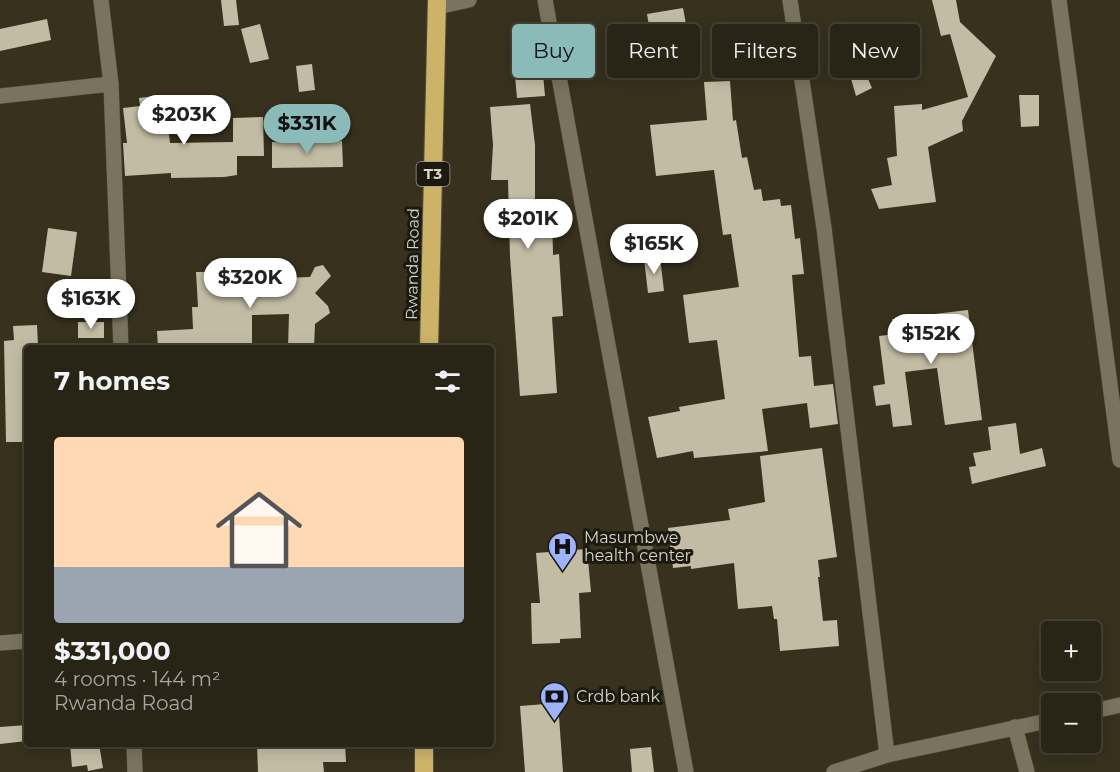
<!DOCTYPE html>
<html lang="en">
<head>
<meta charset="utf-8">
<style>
	body { margin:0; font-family:Montserrat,sans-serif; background:#312d1f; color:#f1f3f6; height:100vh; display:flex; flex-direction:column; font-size:22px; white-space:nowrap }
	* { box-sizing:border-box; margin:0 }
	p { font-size:20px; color:#a5a5a1 }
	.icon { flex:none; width:33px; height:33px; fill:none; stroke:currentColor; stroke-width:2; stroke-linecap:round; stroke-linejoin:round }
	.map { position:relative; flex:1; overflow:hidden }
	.drawer { position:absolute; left:24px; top:345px; width:470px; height:402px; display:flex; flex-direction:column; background:#292516; border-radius:6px; box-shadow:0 3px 15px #0003,0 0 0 2px #454235 }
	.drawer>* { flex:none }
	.top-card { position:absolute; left:512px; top:24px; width:518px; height:54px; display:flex; gap:12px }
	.controls { position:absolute; left:1041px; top:621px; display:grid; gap:12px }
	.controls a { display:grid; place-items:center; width:60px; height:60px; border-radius:6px; background:#292516; box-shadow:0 3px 15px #0003,0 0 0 2px #454235; font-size:30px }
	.price { position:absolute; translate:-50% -51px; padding:0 14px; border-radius:21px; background:#fff; color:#222; font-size:20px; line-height:39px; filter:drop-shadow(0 2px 3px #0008) }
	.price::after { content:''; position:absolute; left:50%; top:36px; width:18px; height:14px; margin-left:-9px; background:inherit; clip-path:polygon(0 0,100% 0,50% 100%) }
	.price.selected { background:#8bbbb9; color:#111 }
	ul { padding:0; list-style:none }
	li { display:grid; align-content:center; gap:12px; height:318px; padding:0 30px }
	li+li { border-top:2px solid #454235 }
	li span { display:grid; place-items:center; height:186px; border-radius:6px; color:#555 }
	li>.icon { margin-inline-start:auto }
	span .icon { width:108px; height:108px; fill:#fffc; stroke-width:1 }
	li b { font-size:26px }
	h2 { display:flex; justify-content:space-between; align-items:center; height:72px; padding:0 30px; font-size:26px }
	.tag { padding:0 21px; border-radius:6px; background:#292516; box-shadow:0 3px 15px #0003,0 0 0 2px #454235; font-size:21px; line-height:54px }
	.tag.selected { background:#8bbbb9; color:#111 }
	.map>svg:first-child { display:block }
	.building { fill:#c3bca5 }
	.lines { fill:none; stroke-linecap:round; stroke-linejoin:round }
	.street-casing { stroke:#534e3d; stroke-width:16 }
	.highway-casing { stroke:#534e3d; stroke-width:20 }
	.street { stroke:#7a735e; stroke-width:15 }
	.highway { stroke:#ccb368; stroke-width:18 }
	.labels { text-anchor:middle; stroke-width:6; stroke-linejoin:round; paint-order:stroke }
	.shield { fill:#1c1911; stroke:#a09d92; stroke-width:1.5 }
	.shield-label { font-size:15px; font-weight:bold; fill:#d8d5c9 }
	.street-label { font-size:16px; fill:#d8d5c9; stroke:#1c1911 }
	.poi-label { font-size:16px; fill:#d8d5c9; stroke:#1c1911; text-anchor:start }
</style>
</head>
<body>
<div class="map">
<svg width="1120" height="772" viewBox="0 0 1120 772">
	<rect width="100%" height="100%" fill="#37311e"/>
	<g class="building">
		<polygon points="221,0 236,0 239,25 224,26"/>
		<polygon points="932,0 956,0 960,22 996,56 962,121 963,131 928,147 936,202 879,209 871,189 892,185 887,158 897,156 894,106 922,104 922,110 968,97 950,34 941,36"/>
		<polygon points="683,8 693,61 656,68 647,14"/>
		<polygon points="47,19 51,40 0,51 0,29"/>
		<polygon points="260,24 269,59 250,63 241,29"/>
		<polygon points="851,40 872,88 856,96 841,44"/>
		<polygon points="541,52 545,96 517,98 513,54"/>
		<polygon points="312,64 315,90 299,92 296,66"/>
		<polygon points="730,81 733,121 736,120 742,158 747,157 754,190 761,189 763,201 780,199 781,206 791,205 795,239 800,238 804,274 792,275 799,357 811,356 814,386 833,384 838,424 810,428 807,403 762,409 768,451 694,458 693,451 657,458 648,417 680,411 679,407 725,399 717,340 689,343 683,295 739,287 731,234 723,235 714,170 656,176 650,125 707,120 704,82"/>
		<polygon points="1019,95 1039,95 1039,126 1021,127"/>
		<polygon points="155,96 156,110 166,109 170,143 233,142 233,118 263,117 264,156 237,156 237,175 224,177 171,178 171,173 125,176 123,143 127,143 123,108 140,106 139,98"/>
		<polygon points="530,104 535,145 535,210 552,209 553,255 559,254 563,316 552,317 557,393 520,396 510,257 508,180 491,180 493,145 490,107"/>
		<polygon points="342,141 343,167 272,168 272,142"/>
		<polygon points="48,228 77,232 71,276 42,272"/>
		<polygon points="660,257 664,291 648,293 644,259"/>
		<polygon points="323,265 331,276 315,293 328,306 330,313 315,324 314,348 288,348 289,314 252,315 252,348 158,348 157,331 193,329 192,307 198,307 196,272 280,271 281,278 310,277 315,267"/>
		<polygon points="968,310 982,420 945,425 937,368 905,372 912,425 893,427 890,404 876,406 873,386 885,384 879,336 896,334 892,319"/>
		<rect x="78" y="322" width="26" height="16"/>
		<polygon points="37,325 38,345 27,348 27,442 6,442 4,341 14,340 13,326"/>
		<polygon points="1016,423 1020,454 1042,448 1046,466 972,484 969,467 976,466 973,453 991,450 988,427"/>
		<polygon points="822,448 837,557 818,560 820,577 818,577 823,621 837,620 839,646 780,651 777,619 774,619 772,606 738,609 734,563 691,569 691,566 673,568 668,528 730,520 728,509 765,502 760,456"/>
		<polygon points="587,549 591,592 579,593 581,638 560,639 560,643 532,644 531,603 540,603 536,553"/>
		<polygon points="558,703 563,772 525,772 520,706"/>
		<polygon points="27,725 27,741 0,744 0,727"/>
		<polygon points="70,744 99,744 103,768 88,771 87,765 72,767"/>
		<polygon points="257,744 345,744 346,762 323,762 324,772 258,772"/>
		<polygon points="651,747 654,772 632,772 630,749"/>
	</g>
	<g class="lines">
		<defs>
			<g id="street">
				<polyline points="101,0 111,84 121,348"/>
				<polyline points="545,0 686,772"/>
				<polyline points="790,0 824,228 887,755"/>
				<polyline points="1059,0 1120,460"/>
				<polyline points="437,7 469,0"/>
				<polyline points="0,96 111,84"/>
				<polyline points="0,643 27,641"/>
				<polyline points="1090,712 1120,705"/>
				<polyline points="1015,727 1027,772"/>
				<polyline points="134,744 135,772"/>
				<polyline points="834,772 887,755 1052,720"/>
			</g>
			<g id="highway">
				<polyline points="429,348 437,0"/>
				<polyline points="424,744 424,772"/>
			</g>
		</defs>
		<use href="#street" class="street-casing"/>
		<use href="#highway" class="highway-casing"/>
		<use href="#street" class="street"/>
		<use href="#highway" class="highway"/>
	</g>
	<defs>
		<symbol id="hospital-pin" viewBox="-11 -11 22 30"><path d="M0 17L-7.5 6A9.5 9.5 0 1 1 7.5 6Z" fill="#9db4fd" stroke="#1c1911"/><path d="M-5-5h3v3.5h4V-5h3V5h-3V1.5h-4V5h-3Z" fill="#111"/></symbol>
		<symbol id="bank-pin" viewBox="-11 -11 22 30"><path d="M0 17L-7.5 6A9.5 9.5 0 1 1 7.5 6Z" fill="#9db4fd" stroke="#1c1911"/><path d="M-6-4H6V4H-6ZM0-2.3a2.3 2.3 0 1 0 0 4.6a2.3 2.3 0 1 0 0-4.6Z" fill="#111"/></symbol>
	</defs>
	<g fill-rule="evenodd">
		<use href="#hospital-pin" x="546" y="530" width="33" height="45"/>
		<use href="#bank-pin" x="538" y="680" width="33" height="45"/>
	</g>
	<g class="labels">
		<rect class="shield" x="416.5" y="162" width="33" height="24" rx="4.5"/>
		<g class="shield-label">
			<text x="433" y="179">T3</text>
		</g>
		<g class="street-label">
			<text transform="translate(412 264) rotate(-89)" y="6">Rwanda Road</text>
		</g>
		<g class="poi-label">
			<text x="584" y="543">Masumbwe<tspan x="584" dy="18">health center</tspan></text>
			<text x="576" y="702">Crdb bank</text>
		</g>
	</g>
</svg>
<div class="controls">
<a>+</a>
<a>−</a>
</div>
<b class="price" style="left:184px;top:146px">$203K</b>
<b class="price selected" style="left:307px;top:155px">$331K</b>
<b class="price" style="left:528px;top:250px">$201K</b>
<b class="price" style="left:654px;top:275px">$165K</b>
<b class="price" style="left:250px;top:309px">$320K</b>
<b class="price" style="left:91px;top:330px">$163K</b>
<b class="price" style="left:931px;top:365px">$152K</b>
<div class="top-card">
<a class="tag selected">Buy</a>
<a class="tag">Rent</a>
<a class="tag">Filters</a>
<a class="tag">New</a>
</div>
<section class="drawer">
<h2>7 homes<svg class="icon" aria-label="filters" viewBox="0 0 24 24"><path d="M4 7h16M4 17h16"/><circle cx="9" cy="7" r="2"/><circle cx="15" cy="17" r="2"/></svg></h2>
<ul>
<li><span style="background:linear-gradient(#ffd9b3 70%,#9aa5b1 0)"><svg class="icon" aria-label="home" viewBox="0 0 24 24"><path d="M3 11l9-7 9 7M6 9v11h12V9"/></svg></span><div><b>$331,000</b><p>4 rooms · 144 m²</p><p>Rwanda Road</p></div></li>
</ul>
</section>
</div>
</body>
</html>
